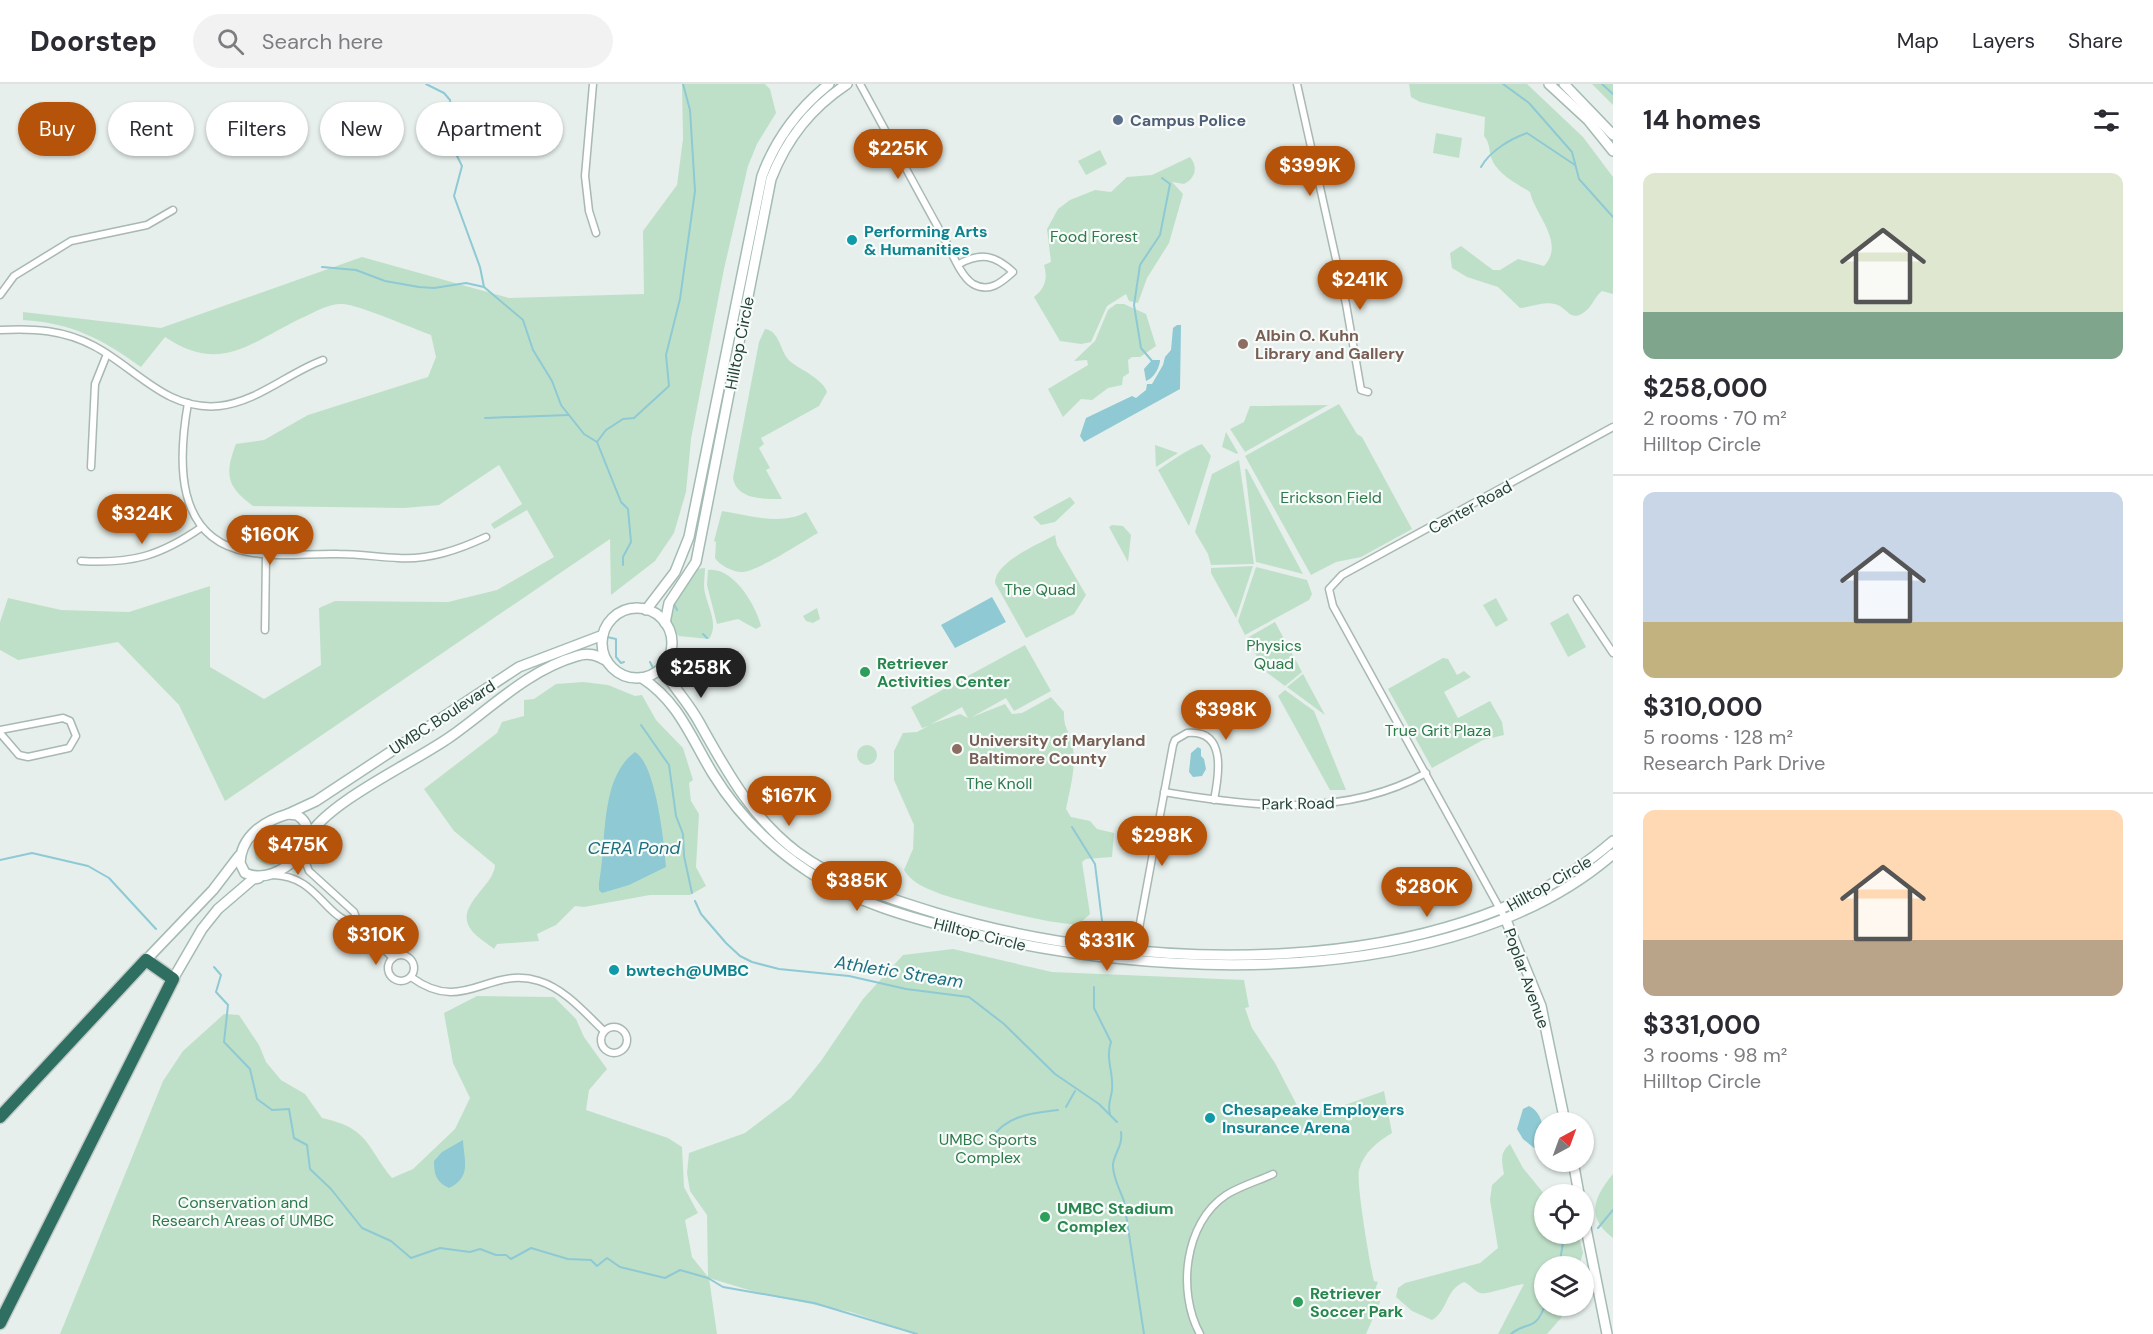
<!DOCTYPE html>
<html lang="en">
<head>
<meta charset="utf-8">
<style>
	body { margin:0; font-family:"DM Sans",sans-serif; background:#f2f2f3; color:#2b2b33; height:100vh; display:flex; flex-direction:column; font-size:22px; white-space:nowrap }
	* { box-sizing:border-box; margin:0 }
	p { font-size:20px; color:#7c7c81 }
	.icon { flex:none; width:33px; height:33px; fill:none; stroke:currentColor; stroke-width:2; stroke-linecap:round; stroke-linejoin:round }
	.map { position:relative; flex:1; overflow:hidden }
	.drawer { display:flex; flex-direction:column; background:#fff; width:540px }
	.drawer>* { flex:none }
	.guide { position:absolute; left:18px; top:18px; width:570px; height:54px; display:flex; gap:12px }
	.needle { width:39px; rotate:41deg }
	.fabs { position:absolute; left:1534px; top:1028px; display:grid; gap:12px }
	.fabs a { display:grid; place-items:center; width:60px; height:60px; border-radius:50%; background:#fff; box-shadow:0 2px 4px #0004; font-size:30px }
	.price { position:absolute; translate:-50% -51px; padding:0 14px; border-radius:21px; background:#b45309; color:#fff; font-size:20px; line-height:39px; filter:drop-shadow(0 2px 3px #0008) }
	.price::after { content:''; position:absolute; left:50%; top:36px; width:18px; height:14px; margin-left:-9px; background:inherit; clip-path:polygon(0 0,100% 0,50% 100%) }
	.price.selected { background:#222; color:#fff }
	ul { padding:0; list-style:none }
	li { display:grid; align-content:center; gap:12px; height:318px; padding:0 30px }
	li+li { border-top:2px solid #e1e1e2 }
	li span { display:grid; place-items:center; height:186px; border-radius:12px; color:#555 }
	li>.icon { margin-inline-start:auto }
	span .icon { width:108px; height:108px; fill:#fffc; stroke-width:1 }
	li b { font-size:26px }
	h2 { display:flex; justify-content:space-between; align-items:center; height:72px; padding:0 30px; font-size:26px }
	.tag { padding:0 21px; border-radius:27px; background:#fff; box-shadow:0 2px 4px #0004; font-size:21px; line-height:54px }
	.tag.selected { background:#b45309; color:#fff }
	header { display:flex; align-items:center; gap:36px; box-sizing:border-box; height:84px; padding:0 30px; background:#fff; border-bottom:2px solid #e1e1e2 }
	header strong { font-size:28px }
	nav { display:flex; gap:33px; margin-inline-start:auto; font-size:21px }
	.search { width:420px; height:54px; background:#f2f2f3; display:flex; align-items:center; gap:15px; box-sizing:border-box; padding:0 21px; border-radius:33px; color:#7c7c81; font-size:22px }
	main { display:flex; flex:1; min-height:0 }
	.map>svg:first-child { display:block }
	.green { fill:#bfe0c8; fill-rule:evenodd }
	.water { fill:#8ec9d4 }
	.lines { fill:none; stroke-linecap:round; stroke-linejoin:round }
	.stream { stroke:#8ec9d4; stroke-width:2 }
	.street-casing { stroke:#a8b8b2; stroke-width:9 }
	.secondary-casing { stroke:#a4bbb3; stroke-width:12 }
	.highway-casing { stroke:#c2cac8; stroke-width:15 }
	.street { stroke:#fff; stroke-width:6 }
	.secondary { stroke:#fff; stroke-width:9 }
	.highway { stroke:#2f6f62; stroke-width:12 }
	.service-dot { fill:#5c6f8a; stroke:#f7fbf9; stroke-width:2 }
	.culture-dot { fill:#0f9aa8; stroke:#f7fbf9; stroke-width:2 }
	.education-dot { fill:#8d6e63; stroke:#f7fbf9; stroke-width:2 }
	.leisure-dot { fill:#2e9e5b; stroke:#f7fbf9; stroke-width:2 }
	.labels { text-anchor:middle; stroke-width:4.5; stroke-linejoin:round; paint-order:stroke }
	.service-label { font-size:16px; font-weight:bold; fill:#4e5e75; stroke:#f7fbf9; text-anchor:start }
	.culture-label { font-size:16px; font-weight:bold; fill:#0d838f; stroke:#f7fbf9; text-anchor:start }
	.park-label { font-size:16px; fill:#2d7a4b; stroke:#f7fbf9 }
	.education-label { font-size:16px; font-weight:bold; fill:#785e54; stroke:#f7fbf9; text-anchor:start }
	.street-label { font-size:16px; fill:#24423a; stroke:#f7fbf9 }
	.leisure-label { font-size:16px; font-weight:bold; fill:#27864d; stroke:#f7fbf9; text-anchor:start }
	.water-label { font-size:18px; font-style:italic; fill:#1c6f80; stroke:#f7fbf9 }
</style>
</head>
<body>
<header>
<strong>Doorstep</strong>
<div class="search"><svg class="icon" aria-label="search" viewBox="0 0 24 24"><circle cx="10" cy="10" r="6"/><path d="M15 15l6 6"/></svg>Search here</div>
<nav><a>Map</a><a>Layers</a><a>Share</a></nav>
</header>
<main>
<div class="map">
<svg width="1613" height="1250" viewBox="0 0 1613 1250">
	<rect width="100%" height="100%" fill="#e6efeb"/>
	<g class="green">
		<path d="M682 0H765L770 5 776 29 757 60 748 82 724 185 691 355 686 408 674 449 655 477 611 511 610 455 225 717 179 621 118 558 18 576 0 566V538L8 514 61 526 129 528 210 502V583L264 615 321 581 319 524 335 517 448 518 497 506 554 473 527 426 494 445 491 440 522 420 499 381 439 421 404 424 253 422C227 403 224 391 236 360L264 356 308 331 428 293 436 273 431 251C412 244 359 221 343 220 330 219 316 227 304 233 250 258 222 291 165 253L141 283C102 255 72 239 23 236V228L161 244 362 173 509 214 644 210 643 147 677 101 683 55Z"/>
		<path d="M1409 0H1527L1583 53 1613 93V210L1602 207C1594 213 1592 224 1583 229 1571 237 1568 226 1558 221 1544 216 1533 223 1520 224L1498 203 1467 193 1452 184 1450 169 1461 162 1493 186H1500L1518 175 1544 182C1566 159 1535 131 1530 108 1517 100 1500 91 1493 78 1488 68 1491 60 1484 52L1485 33 1420 18 1411 13Z"/>
		<polygon points="1592,0 1613,0 1613,21"/>
		<polygon points="1436,49 1462,54 1459,74 1433,69"/>
		<polygon points="1100,66 1107,80 1086,91 1078,77"/>
		<path d="M1190 73C1198 83 1196 94 1184 100L1172 98 1183 110 1169 159 1147 194 1138 219 1129 217 1126 210 1107 222 1091 258 1081 260 1060 257 1034 213C1045 204 1048 195 1044 181L1051 178 1047 145 1058 125 1070 116 1095 106 1111 108 1127 93 1152 91Z"/>
		<polygon points="1116,220 1124,220 1146,230 1156,262 1140,273 1132,273 1128,276 1129,289 1123,293 1122,301 1108,304 1092,316 1081,315 1063,333 1048,305 1088,281 1087,276 1074,277 1095,257 1108,226"/>
		<path d="M765 245C781 247 780 270 791 278 801 286 823 295 827 308L819 322 761 354 764 360 759 364 770 384 766 386 782 415C764 415 737 416 733 394L759 258Z"/>
		<polygon points="1339,320 1357,350 1362,353 1412,445 1361,473 1336,478 1311,491 1245,372"/>
		<polygon points="1328,321 1245,368 1230,345 1244,338 1250,322"/>
		<polygon points="1226,348 1238,369 1237,370 1222,363"/>
		<path d="M1202 360 1211 372 1189 442 1158 386C1173 376 1186 366 1202 360Z"/>
		<polygon points="1155,361 1178,369 1156,383"/>
		<polygon points="1239,376 1254,480 1211,481 1208,470 1195,448 1212,390"/>
		<polygon points="1245,385 1247,385 1303,490 1256,478"/>
		<polygon points="1070,413 1075,419 1055,438 1041,441 1033,433"/>
		<path d="M722 427C749 431 782 442 806 428L818 449C802 458 760 486 743 488 734 489 719 481 715 474L716 458 714 457Z"/>
		<polygon points="1112,441 1123,442 1131,451 1128,478 1109,443"/>
		<path d="M1055 451 1057 461 1086 511 1074 530 1026 554 995 499C995 478 1037 461 1055 451Z"/>
		<polygon points="1253,482 1236,534 1211,489 1211,484"/>
		<polygon points="1256,483 1307,496 1312,510 1309,516 1245,551 1238,537"/>
		<path d="M705 484C705 492 703 501 705 509 708 523 719 541 709 555L679 552C670 544 669 532 673 521L677 524 674 519 696 485Z"/>
		<path d="M708 486C734 483 756 522 761 542L756 545 738 535 717 540 707 501Z"/>
		<polygon points="1496,514 1508,536 1496,543 1483,521"/>
		<polygon points="817,524 820,535 813,539 806,537 803,532"/>
		<polygon points="1568,529 1586,563 1568,573 1550,539"/>
		<polygon points="1275,538 1302,588 1285,602 1265,587 1247,554"/>
		<path d="M1025 561 1051 607 1014 627 1006 614 972 633 1005 620 1012 630 1022 629 1051 613 1064 628C1063 645 1071 649 1073 664 1076 684 1070 705 1066 725L1071 733 1090 737 1097 745 1114 749 1112 773 1086 775 1082 778 1090 830 1079 840C1060 843 959 817 938 809 925 804 911 798 904 786L913 765 914 741 894 696V667L903 649 917 648 928 642 922 644 911 623ZM962 623 968 634 960 630 931 640Z"/>
		<polygon points="1443,574 1448,575 1457,591 1464,587 1471,593 1444,608 1458,634 1490,617 1502,638 1504,651 1483,656 1432,684 1388,605"/>
		<polygon points="1303,590 1325,631 1287,603"/>
		<path d="M583 598 608 601 635 612 642 611 656 636 683 664 693 696 689 699 691 717 699 730 696 783 706 802 690 811H650L584 823 575 822 556 841 537 850 539 857 497 860 494 865C487 859 478 854 472 847 452 823 494 803 495 781L454 747 424 705 497 649 502 638 524 632V616L534 615 556 600Z"/>
		<polygon points="1285,606 1314,627 1346,706 1330,706 1278,612"/>
		<circle cx="867" cy="671" r="10"/>
		<path d="M277 743 292 753C293 774 274 790 256 775L253 761 268 746Z"/>
		<path d="M953 865 1052 888 1244 896 1249 923 1245 924 1252 944 1275 979 1301 1029 1331 1026 1384 1007 1392 1049C1377 1058 1364 1068 1359 1086 1356 1099 1370 1181 1374 1197L1378 1198 1376 1203 1380 1218 1366 1250H916L851 1228 762 1210 709 1194 717 1250H60L163 997 183 967 224 930 239 931 259 961 266 978 281 996 305 1010 322 1034C369 1044 366 1062 392 1094L413 1085 455 1045 470 1014 453 979 444 929 477 912 554 913 576 935 584 953 607 985 589 1006 586 1026 668 1054 682 1063 684 1103 698 1129 685 1136 692 1173 708 1193 707 1131 690 1107 687 1089 689 1069 745 1049 791 1014 821 977 863 915 903 871Z"/>
		<path d="M1510 1060 1523 1084 1545 1111V1149H1578L1583 1169 1579 1182H1545V1221H1564L1561 1234 1547 1250H1498L1524 1200C1513 1201 1488 1211 1480 1209 1474 1207 1471 1201 1464 1198 1445 1206 1448 1227 1432 1236L1412 1227 1396 1213 1398 1204 1405 1199 1480 1179 1498 1164 1490 1116 1492 1101 1504 1090C1502 1078 1499 1069 1510 1060Z"/>
		<path d="M1613 1090V1154C1585 1133 1594 1113 1613 1090Z"/>
	</g>
	<g class="water">
		<polygon points="1177,241 1181,241 1180,305 1084,358 1080,352 1086,334 1132,312 1136,314 1146,306 1147,300 1152,300 1163,281 1165,273 1171,266 1173,244"/>
		<path d="M1152 276H1160C1160 283 1154 294 1146 297L1144 285Z"/>
		<polygon points="992,513 1006,538 955,564 941,541"/>
		<polygon points="1198,663 1201,665 1201,672 1204,675 1206,685 1202,692 1193,693 1189,688 1191,669"/>
		<path d="M635 668C656 680 664 758 666 783L629 801 602 809 599 806V799C607 759 599 694 635 668Z"/>
		<path d="M1529 1022C1543 1028 1550 1056 1534 1064L1523 1055 1517 1045 1523 1025Z"/>
		<path d="M463 1056C464 1077 472 1093 449 1104 436 1098 434 1090 434 1077L442 1068Z"/>
	</g>
	<g class="lines">
		<g class="stream">
			<polyline points="426,0 444,9 450,16 456,70 462,82 454,112 480,183 484,203 523,236 533,266 552,297 561,321 584,350 597,358 621,418 628,425 631,458 623,473 623,481"/>
			<polyline points="1503,0 1529,19 1572,68 1579,95 1613,133"/>
			<polyline points="1602,0 1613,10"/>
			<path d="M1481 83C1490 67 1510 55 1527 49L1575 81"/>
			<polyline points="322,183 356,186 385,197 419,203 434,204 466,199 484,203"/>
			<polyline points="1152,277 1141,264 1134,221 1140,181 1160,151 1170,100 1162,94"/>
			<polyline points="485,334 569,331"/>
			<polyline points="597,358 606,346 623,335 634,334 669,302 666,271 680,215 695,107 690,26 683,0"/>
			<polyline points="674,520 677,526"/>
			<polyline points="703,550 707,554"/>
			<polyline points="607,553 616,555 616,573 621,579 624,578"/>
			<polyline points="650,578 653,584"/>
			<polyline points="705,578 706,571"/>
			<polyline points="641,641 669,681 676,732 683,750 684,772 692,809"/>
			<polyline points="1072,743 1095,780 1102,837"/>
			<polyline points="0,776 32,769 88,782 109,794 156,845"/>
			<polyline points="695,817 701,830 726,859 740,872 752,878 779,885 849,892 906,905 969,913 1004,940 1055,990 1099,1020 1117,1038"/>
			<polyline points="214,883 221,891 216,908 228,921 224,958 250,985 257,1015 272,1026 289,1025 294,1054 307,1061 310,1085 331,1105 362,1144 391,1157 411,1174 440,1164 470,1168 480,1165 496,1171 506,1171 511,1175 531,1164 568,1175 591,1176 597,1182 607,1174 620,1183 665,1194 680,1186 708,1194 723,1203 814,1219 917,1250"/>
			<path d="M1094 903V924L1111 958C1105 975 1114 989 1112 1006 1111 1016 1107 1020 1110 1030"/>
			<polyline points="1066,1023 1075,1007"/>
			<path d="M1121 1048C1123 1061 1115 1068 1113 1080 1112 1092 1120 1106 1124 1117L1144 1250"/>
			<path d="M992 1054C1006 1031 1034 1029 1058 1026"/>
			<polyline points="1598,1144 1613,1126"/>
			<polyline points="1559,1182 1563,1159 1573,1149"/>
			<path d="M1511 1250C1527 1236 1535 1249 1545 1221"/>
		</g>
		<defs>
			<g id="street">
				<polyline points="593,0 585,92 589,127 596,149"/>
				<path d="M860 0C888 51 915 102 944 154 951 166 960 192 973 200 989 209 1001 199 1013 188 995 171 981 168 959 180"/>
				<polyline points="1297,0 1346,220 1361,306 1368,308"/>
				<polyline points="0,211 14,192 71,157 147,141 173,126"/>
				<path d="M0 246C33 244 64 246 94 262 136 284 166 327 219 322 257 318 288 289 323 276"/>
				<path d="M188 319C178 376 174 455 248 468 277 474 310 469 339 470 359 470 378 473 398 474 429 476 458 466 486 453"/>
				<polyline points="91,383 95,300 107,270"/>
				<path d="M81 477C132 480 160 472 202 443"/>
				<polyline points="1577,515 1613,569"/>
				<polyline points="265,546 266,470"/>
				<polyline points="0,646 63,634 70,637 76,652 69,664 28,673 19,671 0,649"/>
				<path d="M1164 708C1252 723 1345 734 1426 689"/>
				<polyline points="301,767 309,787 354,828 359,841 393,874"/>
				<path d="M273 791C319 792 323 835 359 841"/>
				<polyline points="1506,836 1333,522 1329,505 1342,491 1613,343"/>
				<circle cx="401" cy="884" r="13"/>
				<path d="M1133 877 1173 661 1175 656 1187 649C1227 645 1219 691 1214 716"/>
				<path d="M411 893C464 932 488 881 539 897 565 905 585 929 604 947"/>
				<circle cx="614" cy="956" r="13"/>
				<path d="M1200 1250C1177 1208 1184 1139 1226 1111 1240 1102 1258 1097 1273 1090"/>
			</g>
			<g id="secondary">
				<polyline points="1549,0 1588,36 1613,67"/>
				<polyline points="1564,0 1613,51"/>
				<circle cx="637" cy="559" r="35"/>
				<path d="M646 526 675 488 689 453 762 92C776 54 798 25 829 0"/>
				<path d="M665 539 669 519 696 478 771 95C787 54 811 24 847 0"/>
				<path d="M662 584C673 603 688 618 699 638 726 686 751 733 797 768 839 799 887 814 936 829 1134 889 1448 901 1613 757"/>
				<path d="M642 594C679 618 691 654 713 690 737 729 771 763 809 788 854 818 908 833 959 846 1150 896 1454 908 1613 770"/>
				<polyline points="288,730 316,717 519,583 603,551"/>
				<path d="M288 730 297 731C330 752 279 805 245 789L240 779C241 752 264 737 288 730Z"/>
				<path d="M308 753C329 717 413 679 450 653 490 625 528 586 577 572 588 568 597 571 607 577"/>
				<polyline points="1506,836 1541,922 1565,1038"/>
				<polyline points="146,876 213,806 239,772"/>
				<polyline points="173,895 202,845 218,825 253,795 259,794"/>
				<polyline points="1573,1077 1579,1110"/>
				<polyline points="1584,1134 1607,1250"/>
			</g>
			<polyline id="highway" points="0,1033 146,876 173,895 0,1239"/>
		</defs>
		<use href="#street" class="street-casing"/>
		<use href="#secondary" class="secondary-casing"/>
		<use href="#highway" class="highway-casing"/>
		<use href="#street" class="street"/>
		<use href="#secondary" class="secondary"/>
		<use href="#highway" class="highway"/>
	</g>
	<circle class="service-dot" cx="1118" cy="36" r="6"/>
	<g class="culture-dot">
		<circle cx="852" cy="156" r="6"/>
		<circle cx="614" cy="886" r="6"/>
		<circle cx="1210" cy="1034" r="6"/>
	</g>
	<g class="education-dot">
		<circle cx="1243" cy="260" r="6"/>
		<circle cx="957" cy="665" r="6"/>
	</g>
	<g class="leisure-dot">
		<circle cx="865" cy="588" r="6"/>
		<circle cx="1045" cy="1133" r="6"/>
		<circle cx="1298" cy="1218" r="6"/>
	</g>
	<g class="labels">
		<g class="service-label">
			<text x="1130" y="42">Campus Police</text>
		</g>
		<g class="culture-label">
			<text x="864" y="153">Performing Arts<tspan x="864" dy="18">&amp; Humanities</tspan></text>
			<text x="626" y="892">bwtech@UMBC</text>
			<text x="1222" y="1031">Chesapeake Employers<tspan x="1222" dy="18">Insurance Arena</tspan></text>
		</g>
		<g class="park-label">
			<text x="1094" y="158">Food Forest</text>
			<text x="1331" y="419">Erickson Field</text>
			<text x="1040" y="511">The Quad</text>
			<text x="1274" y="567">Physics<tspan x="1274" dy="18">Quad</tspan></text>
			<text x="1438" y="652">True Grit Plaza</text>
			<text x="999" y="705">The Knoll</text>
			<text x="988" y="1061">UMBC Sports<tspan x="988" dy="18">Complex</tspan></text>
			<text x="243" y="1124">Conservation and<tspan x="243" dy="18">Research Areas of UMBC</tspan></text>
		</g>
		<g class="education-label">
			<text x="1255" y="257">Albin O. Kuhn<tspan x="1255" dy="18">Library and Gallery</tspan></text>
			<text x="969" y="662">University of Maryland<tspan x="969" dy="18">Baltimore County</tspan></text>
		</g>
		<g class="street-label">
			<text transform="translate(739 259) rotate(-79)" y="6">Hilltop Circle</text>
			<text transform="translate(1470 423) rotate(-29)" y="6">Center Road</text>
			<text transform="translate(442 633) rotate(-33)" y="6">UMBC Boulevard</text>
			<text transform="translate(1298 719) rotate(-1)" y="6">Park Road</text>
			<text transform="translate(1549 799) rotate(-30)" y="6">Hilltop Circle</text>
			<text transform="translate(980 850) rotate(14)" y="6">Hilltop Circle</text>
			<text transform="translate(1527 894) rotate(70)" y="6">Poplar Avenue</text>
		</g>
		<g class="leisure-label">
			<text x="877" y="585">Retriever<tspan x="877" dy="18">Activities Center</tspan></text>
			<text x="1057" y="1130">UMBC Stadium<tspan x="1057" dy="18">Complex</tspan></text>
			<text x="1310" y="1215">Retriever<tspan x="1310" dy="18">Soccer Park</tspan></text>
		</g>
		<g class="water-label">
			<text x="634" y="770">CERA Pond</text>
			<text transform="translate(899 888) rotate(9)" y="6">Athletic Stream</text>
		</g>
	</g>
</svg>
<div class="fabs">
<a><svg class="needle" viewBox="-14 -14 28 28"><path d="M0-13l5 13h-10z" fill="#e53935"/><path d="M0 13l5-13h-10z" fill="#7c7c81"/></svg></a>
<a><svg class="icon" aria-label="locate" viewBox="0 0 24 24"><circle cx="12" cy="12" r="6"/><path d="M12 2v4M12 18v4M2 12h4M18 12h4"/></svg></a>
<a><svg class="icon" aria-label="layers" viewBox="0 0 24 24"><path d="M12 4l9 5-9 5-9-5zM3 14l9 5 9-5"/></svg></a>
</div>
<b class="price" style="left:898px;top:96px">$225K</b>
<b class="price" style="left:1310px;top:113px">$399K</b>
<b class="price" style="left:1360px;top:227px">$241K</b>
<b class="price" style="left:142px;top:461px">$324K</b>
<b class="price" style="left:270px;top:482px">$160K</b>
<b class="price selected" style="left:701px;top:615px">$258K</b>
<b class="price" style="left:1226px;top:657px">$398K</b>
<b class="price" style="left:789px;top:743px">$167K</b>
<b class="price" style="left:1162px;top:783px">$298K</b>
<b class="price" style="left:298px;top:792px">$475K</b>
<b class="price" style="left:857px;top:828px">$385K</b>
<b class="price" style="left:1427px;top:834px">$280K</b>
<b class="price" style="left:376px;top:882px">$310K</b>
<b class="price" style="left:1107px;top:888px">$331K</b>
<div class="guide">
<a class="tag selected">Buy</a>
<a class="tag">Rent</a>
<a class="tag">Filters</a>
<a class="tag">New</a>
<a class="tag">Apartment</a>
</div>
</div>
<section class="drawer">
<h2>14 homes<svg class="icon" aria-label="filters" viewBox="0 0 24 24"><path d="M4 7h16M4 17h16"/><circle cx="9" cy="7" r="2"/><circle cx="15" cy="17" r="2"/></svg></h2>
<ul>
<li><span style="background:linear-gradient(#dfe7d0 75%,#7fa58c 0)"><svg class="icon" aria-label="home" viewBox="0 0 24 24"><path d="M3 11l9-7 9 7M6 9v11h12V9"/></svg></span><div><b>$258,000</b><p>2 rooms · 70 m²</p><p>Hilltop Circle</p></div></li>
<li><span style="background:linear-gradient(#c9d6e8 70%,#c2b280 0)"><svg class="icon" aria-label="home" viewBox="0 0 24 24"><path d="M3 11l9-7 9 7M6 9v11h12V9"/></svg></span><div><b>$310,000</b><p>5 rooms · 128 m²</p><p>Research Park Drive</p></div></li>
<li><span style="background:linear-gradient(#ffd9b3 70%,#b9a48a 0)"><svg class="icon" aria-label="home" viewBox="0 0 24 24"><path d="M3 11l9-7 9 7M6 9v11h12V9"/></svg></span><div><b>$331,000</b><p>3 rooms · 98 m²</p><p>Hilltop Circle</p></div></li>
</ul>
</section>
</main>
</body>
</html>
